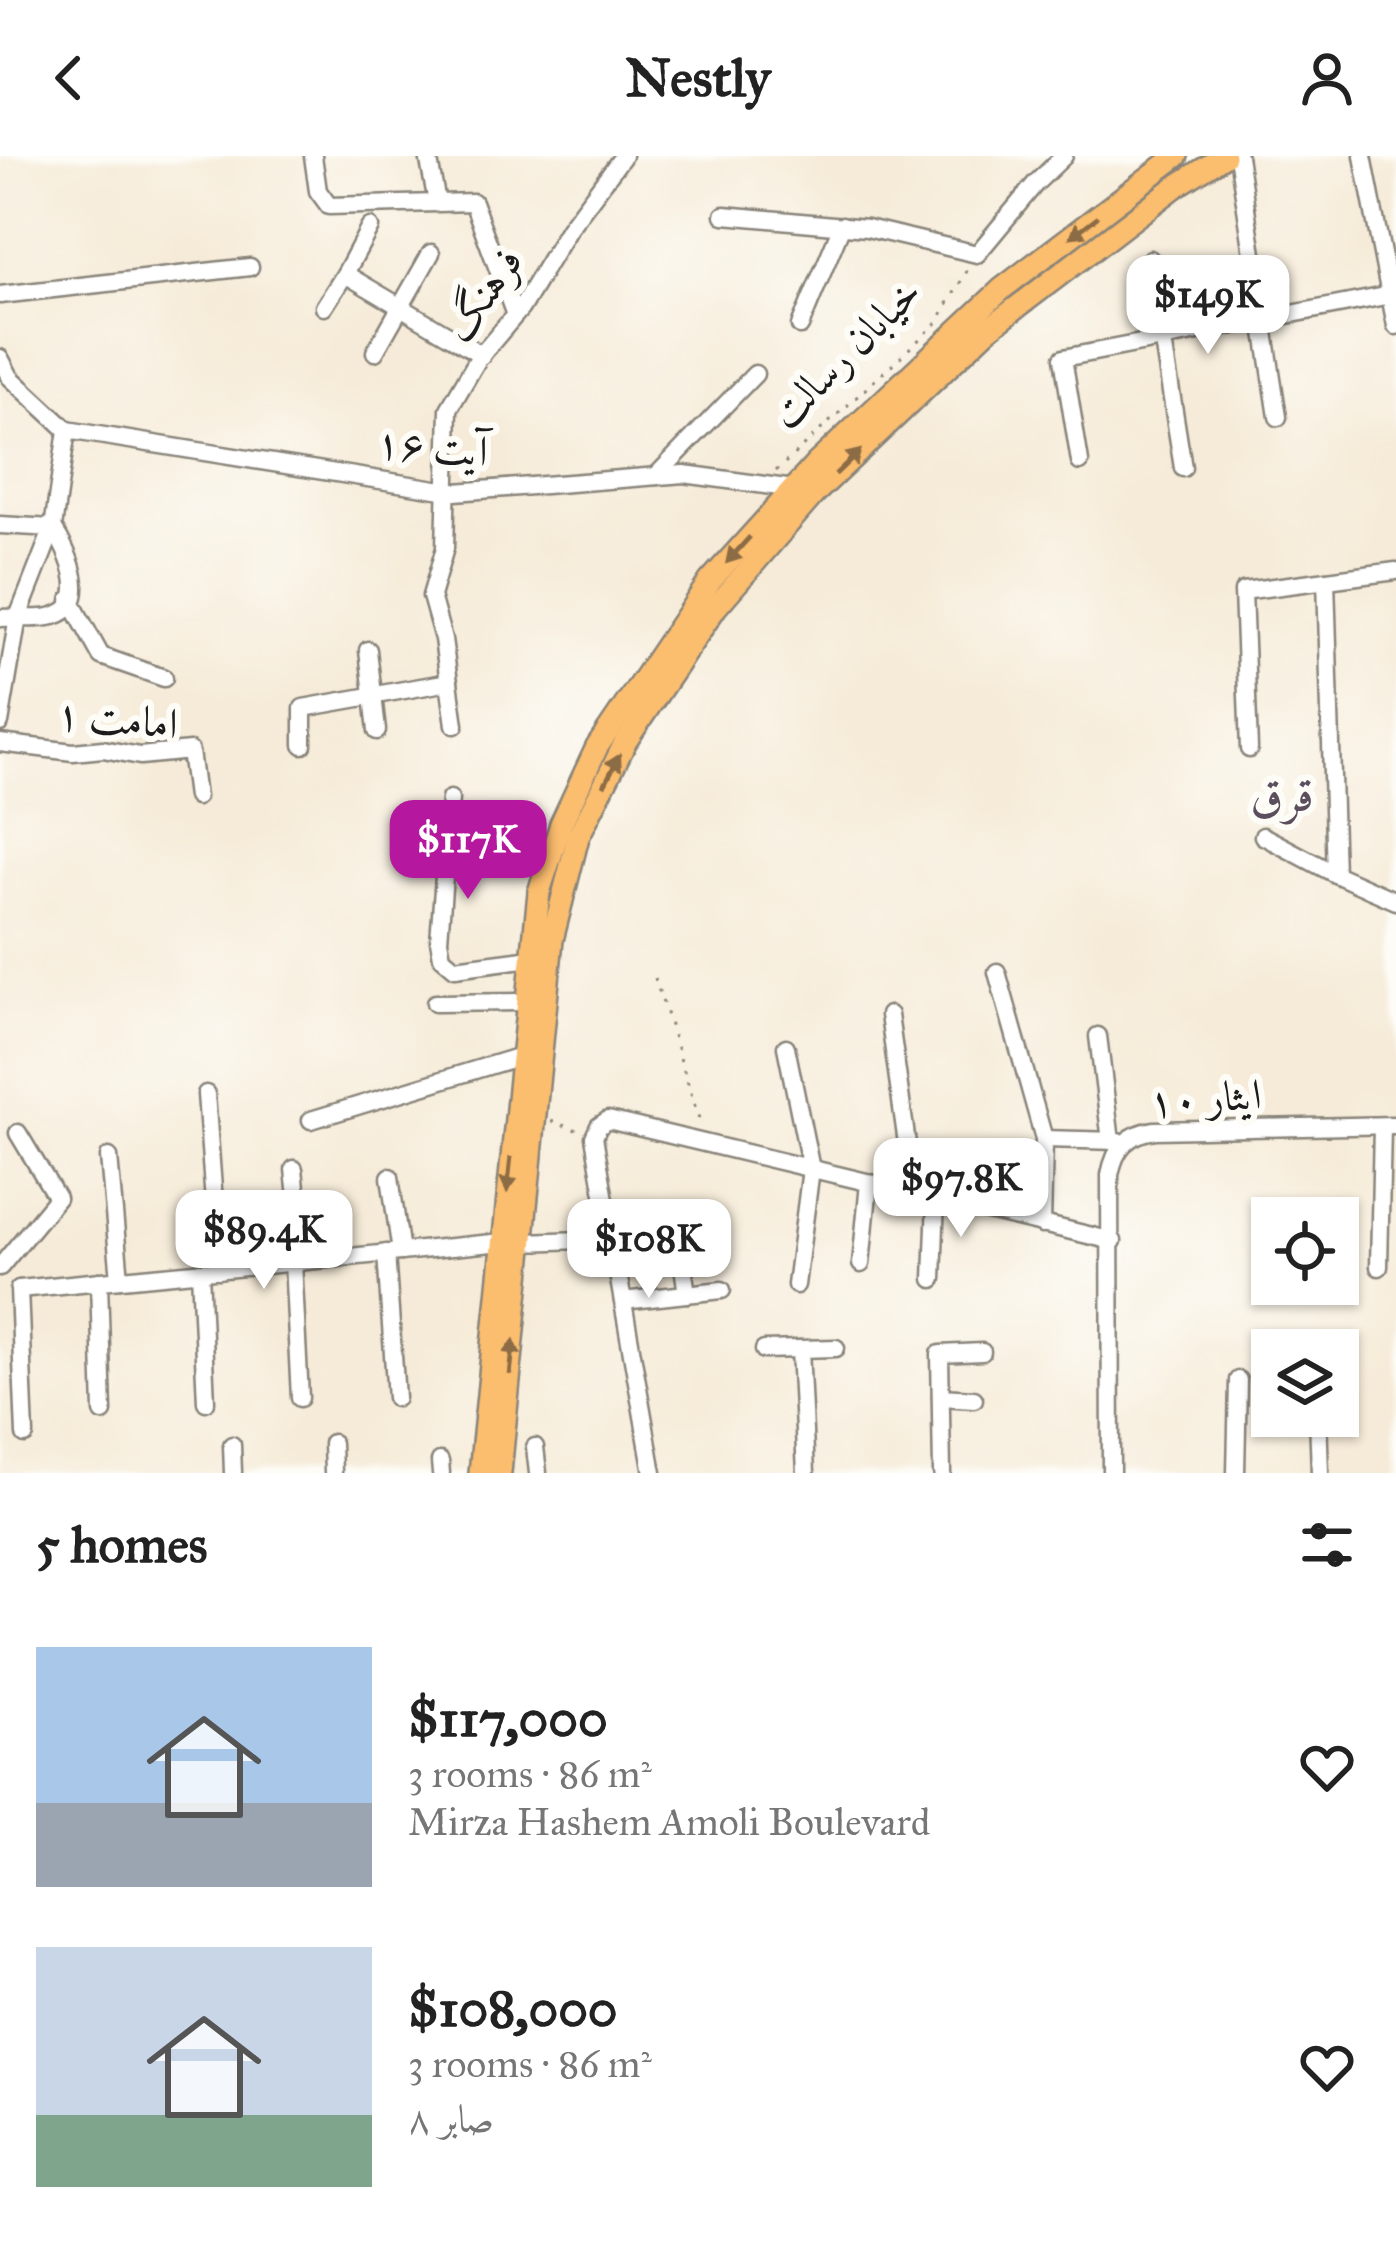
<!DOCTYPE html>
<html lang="en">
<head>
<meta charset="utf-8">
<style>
	body { margin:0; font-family:"IM FELL Great Primer",Amiri,serif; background:#f6f6f6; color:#222; height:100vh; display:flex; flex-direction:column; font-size:45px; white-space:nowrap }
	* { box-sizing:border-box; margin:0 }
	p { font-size:39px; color:#767676 }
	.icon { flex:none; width:66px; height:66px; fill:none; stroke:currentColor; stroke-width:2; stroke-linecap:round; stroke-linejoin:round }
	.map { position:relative; height:1317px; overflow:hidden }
	.details { display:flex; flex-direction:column; background:#fff; flex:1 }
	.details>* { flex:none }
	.fabs { position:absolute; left:1251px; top:1041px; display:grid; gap:24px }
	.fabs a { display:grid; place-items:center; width:108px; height:108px; border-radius:0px; background:#fff; box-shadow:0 3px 9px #0004; font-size:60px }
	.price { position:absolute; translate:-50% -102px; padding:0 27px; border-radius:24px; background:#fff; color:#222; font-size:39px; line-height:78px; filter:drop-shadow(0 3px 6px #0008) }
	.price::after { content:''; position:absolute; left:50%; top:72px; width:36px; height:27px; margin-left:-18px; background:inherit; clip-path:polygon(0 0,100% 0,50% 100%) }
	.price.current { background:#b5179e; color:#fff }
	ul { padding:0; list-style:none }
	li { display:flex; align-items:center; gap:36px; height:300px; padding:0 36px }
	li span { display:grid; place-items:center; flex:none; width:336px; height:240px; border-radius:0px; color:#555 }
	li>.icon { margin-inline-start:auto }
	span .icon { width:144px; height:144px; fill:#fffc; stroke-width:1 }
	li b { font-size:51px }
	h2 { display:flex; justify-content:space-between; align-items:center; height:144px; padding:0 36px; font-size:51px }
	header { display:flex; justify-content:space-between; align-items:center; height:156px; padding:0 36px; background:#fff; font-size:54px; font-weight:800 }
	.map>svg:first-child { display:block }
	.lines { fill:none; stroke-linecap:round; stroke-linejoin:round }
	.minor-casing { stroke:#89847a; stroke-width:21 }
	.major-casing { stroke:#89847a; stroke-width:26 }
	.path { stroke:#89847a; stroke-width:3; stroke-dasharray:3 9; stroke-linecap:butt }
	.minor { stroke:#fff; stroke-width:16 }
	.major { stroke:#fbbd6e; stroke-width:21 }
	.oneway { fill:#8c6c45 }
	.labels { text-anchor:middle; stroke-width:12; stroke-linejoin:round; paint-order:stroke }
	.street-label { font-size:42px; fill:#1c1c1c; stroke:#fdfcf7 }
	.quarter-label { font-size:48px; fill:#5b4f5e; stroke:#fdfcf7 }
</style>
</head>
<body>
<header><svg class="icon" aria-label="back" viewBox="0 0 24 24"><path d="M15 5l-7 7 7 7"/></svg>Nestly<svg class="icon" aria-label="person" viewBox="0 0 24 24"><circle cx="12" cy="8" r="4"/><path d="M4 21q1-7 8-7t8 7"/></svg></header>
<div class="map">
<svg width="1396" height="1317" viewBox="0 0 1396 1317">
	<rect width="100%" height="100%" fill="#fdfcf7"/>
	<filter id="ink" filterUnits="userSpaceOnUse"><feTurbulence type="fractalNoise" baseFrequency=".00833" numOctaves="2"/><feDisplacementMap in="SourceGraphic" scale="24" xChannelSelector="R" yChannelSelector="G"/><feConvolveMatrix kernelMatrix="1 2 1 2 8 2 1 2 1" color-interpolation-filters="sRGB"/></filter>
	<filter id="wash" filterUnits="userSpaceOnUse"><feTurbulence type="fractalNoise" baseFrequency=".004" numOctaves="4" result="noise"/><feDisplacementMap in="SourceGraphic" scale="48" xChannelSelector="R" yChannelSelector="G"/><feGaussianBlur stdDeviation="2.7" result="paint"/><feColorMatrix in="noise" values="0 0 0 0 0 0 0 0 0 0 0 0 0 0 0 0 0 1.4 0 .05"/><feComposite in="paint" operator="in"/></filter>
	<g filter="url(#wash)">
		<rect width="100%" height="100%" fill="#f6ebd8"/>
	</g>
	<g filter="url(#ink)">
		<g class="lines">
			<defs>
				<g id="minor">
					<polyline points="313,0 318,35 329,50 473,46 515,159"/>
					<polyline points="428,0 437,46"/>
					<polyline points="1238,0 1278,261"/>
					<polyline points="1363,0 1396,170"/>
					<polyline points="724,59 867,72 977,98 1035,28 1064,0"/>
					<polyline points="1150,103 1183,312"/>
					<polyline points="345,118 370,71"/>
					<polyline points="0,139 250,111"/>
					<polyline points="324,151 345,118 482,199"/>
					<polyline points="800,170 842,69"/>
					<polyline points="375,196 431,97"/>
					<path d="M0 202 10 221 67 274 53 372C68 394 96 453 49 461 34 464 16 461 0 462"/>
					<polyline points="67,274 455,336 684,318 794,333"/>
					<polyline points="1080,306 1063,202 1396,138"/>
					<polyline points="656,320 755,218"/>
					<polyline points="0,369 53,372 18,461 0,567"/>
					<polyline points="1326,424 1335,718 1396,745"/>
					<polyline points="70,444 101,500 164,522"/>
					<polyline points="368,494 377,575"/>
					<polyline points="455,569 443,483 431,440 445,392 449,253 478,203 521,152 569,72 623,0"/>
					<polyline points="0,587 73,596 103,593 140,600 190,595 196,641"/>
					<polyline points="303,589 303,552 449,526"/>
					<polyline points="1249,593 1243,435 1396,415"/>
					<polyline points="450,643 439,784 442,801 455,812 531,802"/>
					<polyline points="1263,680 1335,718"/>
					<polyline points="997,816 1044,983 1042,1069"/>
					<polyline points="435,847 526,846"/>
					<polyline points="889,859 914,1038"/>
					<polyline points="1098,880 1111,985"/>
					<polyline points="786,891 811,1013 796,1129"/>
					<polyline points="206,938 219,1114"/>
					<polyline points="311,964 521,900"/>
					<polyline points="1044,983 1118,985"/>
					<polyline points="109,1001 120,1123"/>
					<polyline points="294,1013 304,1105"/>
					<polyline points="390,1021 401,1096"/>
					<polyline points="523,1086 612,1083"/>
					<polyline points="680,1090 687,1138"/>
					<polyline points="386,1097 396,1242"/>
					<polyline points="293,1106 300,1242"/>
					<polyline points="861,1108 869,1027"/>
					<polyline points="0,1111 57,1042 18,977"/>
					<polyline points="1379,1111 1382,970"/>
					<polyline points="200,1115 206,1246"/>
					<polyline points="933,1123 936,1043"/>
					<polyline points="99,1125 103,1256"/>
					<polyline points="19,1133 503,1086"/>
					<polyline points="19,1133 25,1279"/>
					<polyline points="623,1145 722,1134"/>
					<polyline points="800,1193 806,1317"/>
					<polyline points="764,1194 836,1192"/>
					<polyline points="941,1241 974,1243"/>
					<polyline points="1318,1260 1320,1317"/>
					<polyline points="332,1287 333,1317"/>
					<polyline points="232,1289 233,1317"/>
					<polyline points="535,1291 538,1317"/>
					<polyline points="440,1305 441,1317"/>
					<polyline points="653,1317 594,981 599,970 608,964 1113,1085"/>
					<polyline points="942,1317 940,1198 982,1196"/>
					<path d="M1111 1317 1110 1019C1115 992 1127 978 1155 974L1396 969"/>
					<polyline points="1236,1317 1238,1224"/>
				</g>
				<g id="major">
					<polyline points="480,1317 539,736 561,668 597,591 710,425 816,308 1003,132 1177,0"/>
					<polyline points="500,1317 552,784 578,681 626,585 716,451 814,338 987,174 1175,31 1224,0"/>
				</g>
			</defs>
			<use href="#minor" class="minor-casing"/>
			<use href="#major" class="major-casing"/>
			<g class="path">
				<polyline points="776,315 936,168 970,110"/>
				<polyline points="655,822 701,969"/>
				<polyline points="551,965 582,976"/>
			</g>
			<use href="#minor" class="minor"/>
			<use href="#major" class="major"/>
		</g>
		<defs><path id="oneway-solid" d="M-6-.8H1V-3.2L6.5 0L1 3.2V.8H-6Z" transform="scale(3)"/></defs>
		<g class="oneway">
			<use href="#oneway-solid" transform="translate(1084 71) rotate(143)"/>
			<use href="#oneway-solid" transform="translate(848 306) rotate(-44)"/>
			<use href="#oneway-solid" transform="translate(738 394) rotate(132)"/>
			<use href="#oneway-solid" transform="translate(612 614) rotate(-63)"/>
			<use href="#oneway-solid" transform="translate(509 1019) rotate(96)"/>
			<use href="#oneway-solid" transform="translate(512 1201) rotate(-84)"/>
		</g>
	</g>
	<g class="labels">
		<g class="street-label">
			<text transform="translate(482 138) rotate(-55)" y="15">فرهنگ</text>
			<text transform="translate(845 196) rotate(-45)" y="15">خیابان رسالت</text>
			<text transform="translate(432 290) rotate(5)" y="15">آیت ۱۶</text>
			<text transform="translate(117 562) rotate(5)" y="15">امامت ۱</text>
			<text transform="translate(1205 941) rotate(-4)" y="15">ایثار ۱۰</text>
		</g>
		<g class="quarter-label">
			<text x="1282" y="655">قرق</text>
		</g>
	</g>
</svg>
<div class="fabs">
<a><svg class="icon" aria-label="locate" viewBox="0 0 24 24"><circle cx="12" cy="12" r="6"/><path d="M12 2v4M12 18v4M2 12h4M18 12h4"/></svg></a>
<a><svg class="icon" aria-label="layers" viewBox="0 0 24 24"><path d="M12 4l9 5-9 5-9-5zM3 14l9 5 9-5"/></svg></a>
</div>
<b class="price" style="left:1208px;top:201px">$149K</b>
<b class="price current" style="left:468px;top:746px">$117K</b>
<b class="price" style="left:961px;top:1084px">$97.8K</b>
<b class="price" style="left:264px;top:1136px">$89.4K</b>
<b class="price" style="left:649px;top:1145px">$108K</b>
</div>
<section class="details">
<h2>5 homes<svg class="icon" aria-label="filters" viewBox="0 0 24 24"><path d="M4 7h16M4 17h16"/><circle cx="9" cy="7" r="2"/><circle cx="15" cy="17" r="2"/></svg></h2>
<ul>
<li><span style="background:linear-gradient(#a9c7e8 65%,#9aa5b1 0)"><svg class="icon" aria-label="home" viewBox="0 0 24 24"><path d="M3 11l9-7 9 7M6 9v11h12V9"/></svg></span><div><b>$117,000</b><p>3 rooms · 86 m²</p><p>Mirza Hashem Amoli Boulevard</p></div><svg class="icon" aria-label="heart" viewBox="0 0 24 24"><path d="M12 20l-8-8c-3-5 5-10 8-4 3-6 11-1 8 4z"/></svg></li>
<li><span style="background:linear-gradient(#c9d6e8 70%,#7fa58c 0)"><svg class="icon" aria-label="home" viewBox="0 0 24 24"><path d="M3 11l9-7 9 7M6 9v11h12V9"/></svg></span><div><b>$108,000</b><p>3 rooms · 86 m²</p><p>صابر ۸</p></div><svg class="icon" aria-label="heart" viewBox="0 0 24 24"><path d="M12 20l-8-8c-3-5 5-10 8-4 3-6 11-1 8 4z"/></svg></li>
</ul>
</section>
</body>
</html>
